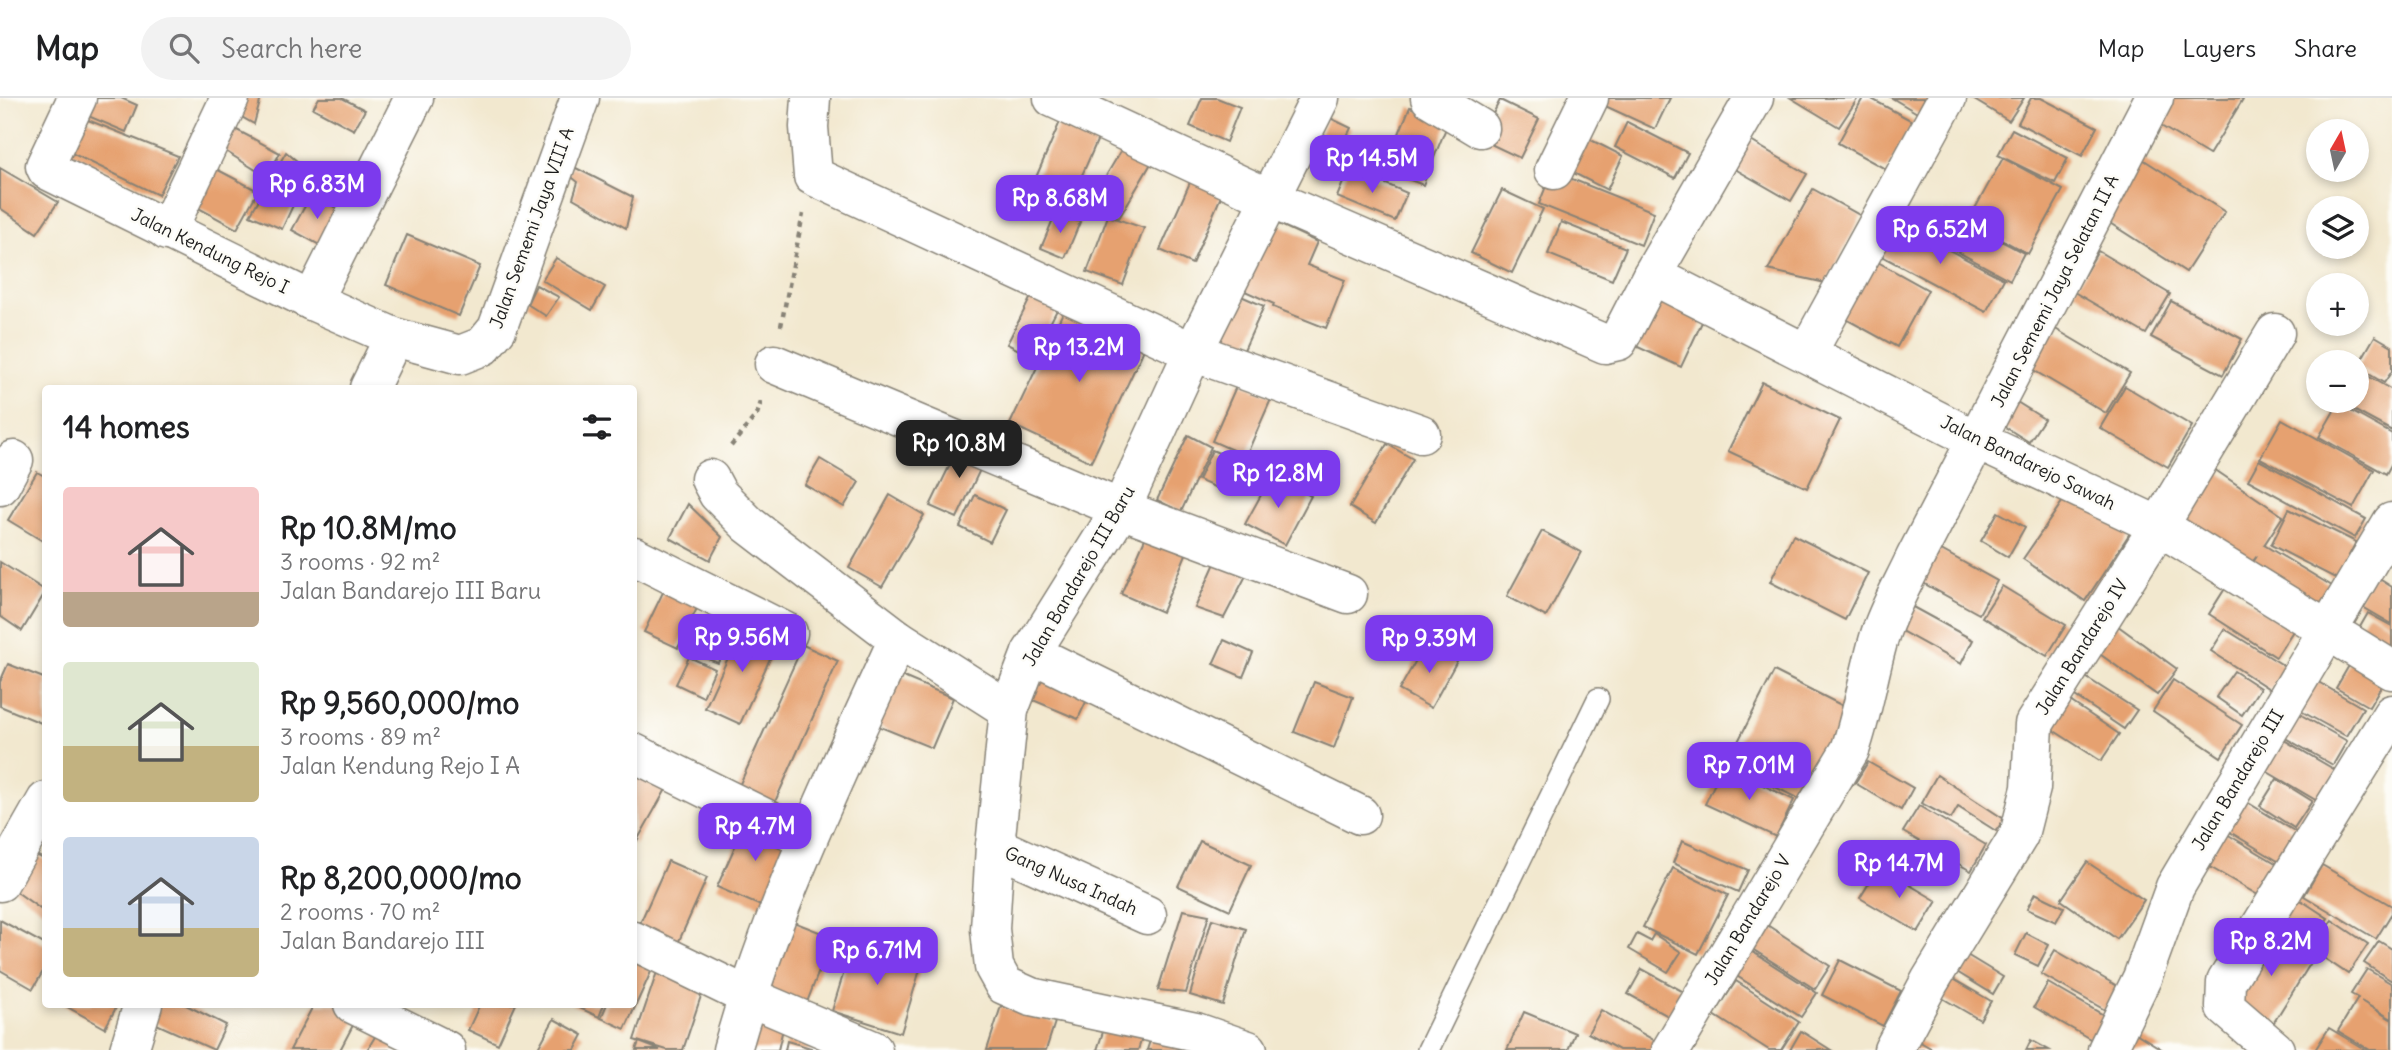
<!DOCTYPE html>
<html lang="en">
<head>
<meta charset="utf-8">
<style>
	body { margin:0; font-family:Delius,sans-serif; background:#f2f2f2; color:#202124; height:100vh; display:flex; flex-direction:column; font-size:26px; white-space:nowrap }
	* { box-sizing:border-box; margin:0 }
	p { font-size:23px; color:#757577 }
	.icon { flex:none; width:38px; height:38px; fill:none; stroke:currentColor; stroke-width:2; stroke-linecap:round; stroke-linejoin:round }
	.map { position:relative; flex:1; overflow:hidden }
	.side { position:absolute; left:42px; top:287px; width:595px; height:623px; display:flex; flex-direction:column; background:#fff; border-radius:7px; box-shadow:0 4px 10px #0003 }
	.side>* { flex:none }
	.needle { width:46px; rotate:9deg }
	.controls { position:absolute; left:2306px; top:21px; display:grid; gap:14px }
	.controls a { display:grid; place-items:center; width:63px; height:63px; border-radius:50%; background:#fff; box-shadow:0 4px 10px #0003; font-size:35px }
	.price { position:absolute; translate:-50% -60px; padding:0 16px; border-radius:14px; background:#7c3aed; color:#fff; font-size:23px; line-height:46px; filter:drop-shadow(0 2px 4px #0008) }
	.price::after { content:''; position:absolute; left:50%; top:42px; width:21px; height:16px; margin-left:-10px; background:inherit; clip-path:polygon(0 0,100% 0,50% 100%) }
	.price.active { background:#222; color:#fff }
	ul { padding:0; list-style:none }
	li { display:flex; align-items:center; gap:21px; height:175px; padding:0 21px }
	li span { display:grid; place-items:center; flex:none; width:196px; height:140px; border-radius:7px; color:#555 }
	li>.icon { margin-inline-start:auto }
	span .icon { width:84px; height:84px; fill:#fffc; stroke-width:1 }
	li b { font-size:30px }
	h2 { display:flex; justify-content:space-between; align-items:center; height:84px; padding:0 21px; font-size:30px }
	header { display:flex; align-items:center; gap:42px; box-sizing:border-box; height:98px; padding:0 35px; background:#fff; border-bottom:2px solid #e0e0e0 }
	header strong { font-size:33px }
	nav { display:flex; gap:38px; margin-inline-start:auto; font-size:24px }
	.search { width:490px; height:63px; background:#f2f2f2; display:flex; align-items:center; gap:18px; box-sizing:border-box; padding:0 24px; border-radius:38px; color:#757577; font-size:26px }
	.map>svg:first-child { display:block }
	.building { fill:#e6a16f }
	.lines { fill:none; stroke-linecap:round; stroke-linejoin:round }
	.service-casing { stroke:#878276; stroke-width:24 }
	.minor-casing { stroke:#878276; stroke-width:41 }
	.path { stroke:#878276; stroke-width:4.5; stroke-dasharray:5 5; stroke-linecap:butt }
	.service { stroke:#fff; stroke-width:21 }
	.minor { stroke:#fff; stroke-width:38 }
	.labels { text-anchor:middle; stroke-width:5; stroke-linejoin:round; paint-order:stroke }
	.street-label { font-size:18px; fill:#1c1c1c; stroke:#fdfcf7 }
</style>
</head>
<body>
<header>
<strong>Map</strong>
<div class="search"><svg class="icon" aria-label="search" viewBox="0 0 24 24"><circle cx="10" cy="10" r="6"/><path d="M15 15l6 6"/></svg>Search here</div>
<nav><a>Map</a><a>Layers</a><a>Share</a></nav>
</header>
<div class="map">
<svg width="2392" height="952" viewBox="0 0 2392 952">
	<rect width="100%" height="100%" fill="#fdfcf7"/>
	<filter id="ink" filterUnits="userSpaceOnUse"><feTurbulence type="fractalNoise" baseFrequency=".0143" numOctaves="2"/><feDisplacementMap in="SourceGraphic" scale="14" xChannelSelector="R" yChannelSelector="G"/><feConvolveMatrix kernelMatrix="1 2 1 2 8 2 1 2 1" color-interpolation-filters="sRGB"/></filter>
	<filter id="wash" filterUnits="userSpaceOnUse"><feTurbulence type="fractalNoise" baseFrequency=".00686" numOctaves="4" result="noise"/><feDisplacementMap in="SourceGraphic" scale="28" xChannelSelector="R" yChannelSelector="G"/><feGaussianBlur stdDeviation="1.57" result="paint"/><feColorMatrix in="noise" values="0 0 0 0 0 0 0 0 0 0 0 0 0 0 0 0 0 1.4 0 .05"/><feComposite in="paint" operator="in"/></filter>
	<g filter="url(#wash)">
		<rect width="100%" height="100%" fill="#f2e8cf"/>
		<g id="blocks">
			<g class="building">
				<polygon points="87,0 121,0 137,7 126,34 81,15"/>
				<polygon points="240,0 261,0 254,26 233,14"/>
				<polygon points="319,0 342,0 365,12 354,32 313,10"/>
				<polygon points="1202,0 1217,0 1240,9 1226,44 1190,28"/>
				<polygon points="1588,0 1670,0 1655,31"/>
				<polygon points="1791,0 1858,0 1839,29"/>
				<polygon points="1863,0 1870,0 1914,24 1887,72 1838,45"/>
				<polygon points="1892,0 1943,0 1929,22"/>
				<polygon points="1971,0 2024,0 2009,23"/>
				<polygon points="2031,0 2041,0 2097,29 2082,58 2018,25"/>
				<polygon points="2157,0 2240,0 2243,1 2209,57 2146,19"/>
				<polygon points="1500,2 1539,21 1520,60 1480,41"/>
				<polygon points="1410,9 1448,25 1423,87 1384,72"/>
				<polygon points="73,16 178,58 158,97 63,51"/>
				<polygon points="1062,19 1100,36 1069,107 1031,91"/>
				<polygon points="1328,19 1351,30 1330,73 1307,62"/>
				<polygon points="1627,24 1688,55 1675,80 1615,49"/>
				<polygon points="233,30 280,55 267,79 222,51"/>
				<polygon points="2012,31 2068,60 2055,85 1998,57"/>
				<polygon points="1579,36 1623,58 1607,92 1562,69"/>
				<polygon points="1744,39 1807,76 1791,103 1728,67"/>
				<polygon points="1125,46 1153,62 1119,120 1091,103"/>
				<polygon points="286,54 309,73 282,131 250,117"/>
				<polygon points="2003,60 2063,92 2028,156 1968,123"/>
				<polygon points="2141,60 2225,114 2186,174 2102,120"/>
				<polygon points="203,64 258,93 237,131 182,101"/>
				<polygon points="572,68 633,99 626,130 573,100 578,84 568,76"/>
				<polygon points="0,70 58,104 37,135 0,110"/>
				<polygon points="1349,70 1407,95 1395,123 1337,99"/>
				<polygon points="1552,73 1654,114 1641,147 1539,106"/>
				<polygon points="1191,82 1222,96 1192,166 1160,152"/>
				<polygon points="1813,91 1861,118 1826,185 1768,172"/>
				<polygon points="1502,92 1543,111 1512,175 1471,155"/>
				<polygon points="311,97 343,113 323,149 292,132"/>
				<polygon points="1056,114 1080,124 1065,160 1041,150"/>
				<polygon points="1946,114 2024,155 2010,182 1932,140"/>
				<polygon points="1108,118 1144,130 1123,187 1087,174"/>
				<polygon points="1268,121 1317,144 1307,167 1345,182 1326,230 1273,209 1274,206 1236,189"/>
				<polygon points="1894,123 2004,181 1986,214 1876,155"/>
				<polygon points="1561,124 1626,150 1612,182 1548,156"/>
				<polygon points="407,137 480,168 459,218 386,187"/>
				<polygon points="2098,153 2170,196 2146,236 2074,194"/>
				<polygon points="1867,158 1928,192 1897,249 1835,215"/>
				<polygon points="556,160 605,189 592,212 542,182"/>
				<polygon points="536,187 559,199 546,218 527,206"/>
				<polygon points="1036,189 1062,202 1033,259 1007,246"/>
				<polygon points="1234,195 1264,208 1239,263 1210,250"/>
				<polygon points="1650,197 1703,222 1681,269 1627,244"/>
				<polygon points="2171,203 2242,241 2223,277 2151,239"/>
				<polygon points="1066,208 1147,245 1091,364 1010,326"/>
				<polygon points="2047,226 2130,275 2106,315 2023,266"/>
				<polygon points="2375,238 2392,248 2392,273 2384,285 2357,269"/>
				<polygon points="2357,272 2392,292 2392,333 2337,303 2357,303"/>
				<polygon points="1238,284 1272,299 1246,358 1212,343"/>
				<polygon points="1762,284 1840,322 1807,390 1728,353"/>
				<polygon points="2125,288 2192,328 2168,369 2100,330"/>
				<polygon points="2009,299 2044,321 2029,344 1994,322"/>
				<polygon points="2338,306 2392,336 2392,365 2386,376 2319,339"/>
				<polygon points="2282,321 2374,372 2353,410 2260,360"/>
				<polygon points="1188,337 1211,349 1181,414 1157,402"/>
				<polygon points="961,344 987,357 957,420 930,408"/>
				<polygon points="1387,346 1413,361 1376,425 1350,409"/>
				<polygon points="1212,352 1235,362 1221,392 1198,382"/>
				<polygon points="820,361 859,384 844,409 805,387"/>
				<polygon points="2259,362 2366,421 2355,440 2248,382"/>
				<polygon points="2211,369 2283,418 2264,447 2332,488 2314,517 2246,476 2257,458 2246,472 2174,424"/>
				<polygon points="37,374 46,379 46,445 8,422"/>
				<polygon points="1272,377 1311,398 1285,447 1245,426"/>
				<polygon points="2069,394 2130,435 2085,503 2023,461"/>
				<polygon points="890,397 924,417 882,489 849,470"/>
				<polygon points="975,397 1006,412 990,444 960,429"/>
				<polygon points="688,406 722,439 710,462 670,440"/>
				<polygon points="2289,411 2356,444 2337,481 2271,447"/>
				<polygon points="1998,414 2025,429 2008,459 1981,443"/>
				<polygon points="1149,431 1189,449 1162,514 1121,496"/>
				<polygon points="1542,433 1581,454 1546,519 1507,498"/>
				<polygon points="1793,437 1868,475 1845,522 1770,484"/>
				<polygon points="1934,448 1997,483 1979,516 1916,481"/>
				<polygon points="1220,454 1252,466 1224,520 1195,510"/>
				<polygon points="0,464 46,493 22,533 0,518"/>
				<polygon points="2373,477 2392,489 2392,526 2356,505"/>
				<polygon points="2002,488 2066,527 2047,558 1982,519"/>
				<polygon points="2226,489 2293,533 2276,559 2209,516"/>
				<polygon points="665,490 699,506 678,550 644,534"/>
				<polygon points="1900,502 1973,542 1961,566 1887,525"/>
				<polygon points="2368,515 2392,528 2392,557 2356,536"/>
				<polygon points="2110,522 2177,571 2157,597 2090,549"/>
				<polygon points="706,523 732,533 718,565 692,555"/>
				<polygon points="744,525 779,541 740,626 705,610"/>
				<polygon points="2225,531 2286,569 2271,592 2211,553"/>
				<polygon points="1224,542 1253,555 1243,579 1213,566"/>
				<polygon points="1427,543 1458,561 1431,610 1399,592"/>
				<polygon points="803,547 838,563 770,715 734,699"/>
				<polygon points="689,559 715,571 703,599 676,586"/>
				<polygon points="2351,564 2384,583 2369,609 2336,590"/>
				<polygon points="1035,565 1093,589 1078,621 1021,597"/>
				<polygon points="8,566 46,581 46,627 0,608 0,584"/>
				<polygon points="1774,573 1851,612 1805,704 1727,665"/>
				<polygon points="2234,573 2260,590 2242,617 2216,599"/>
				<polygon points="894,575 953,600 932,650 873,626"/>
				<polygon points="2084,578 2137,612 2124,631 2072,596"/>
				<polygon points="2308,578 2363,610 2346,638 2290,607"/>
				<polygon points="2173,582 2242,627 2221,659 2153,613"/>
				<polygon points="1314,584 1353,599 1334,650 1294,634"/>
				<polygon points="2061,597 2119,636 2101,663 2042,625"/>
				<polygon points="2287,609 2347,643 2333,667 2273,633"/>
				<polygon points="2272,635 2337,673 2319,704 2254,666"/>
				<polygon points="1868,664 1913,690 1901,712 1855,685"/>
				<polygon points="1723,668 1794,702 1776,739 1705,706"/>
				<polygon points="641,671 669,686 634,748 634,684"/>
				<polygon points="1937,677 2004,721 1996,733 1958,709 1951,721 1921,705"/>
				<polygon points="2277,681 2312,703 2294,730 2260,708"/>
				<polygon points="2242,701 2304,739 2286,768 2225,731"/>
				<polygon points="1919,708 1986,747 1971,773 1903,734"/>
				<polygon points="747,721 792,742 763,809 717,789"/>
				<polygon points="2215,729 2289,773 2270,804 2196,761"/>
				<polygon points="1200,743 1251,767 1230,812 1178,788"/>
				<polygon points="1682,743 1748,772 1738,794 1673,765"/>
				<polygon points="34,756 46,762 46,815 14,792"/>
				<polygon points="668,763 707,780 675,852 636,834"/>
				<polygon points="2087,764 2144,802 2117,841 2061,802"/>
				<polygon points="2322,767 2392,808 2392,815 2376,841 2304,798"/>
				<polygon points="1879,769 1937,803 1918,834 1860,800"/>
				<polygon points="1673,770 1728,797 1698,856 1643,829"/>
				<polygon points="2035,795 2064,809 2056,824 2027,811"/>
				<polygon points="2293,797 2328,820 2310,848 2274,825"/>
				<polygon points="1183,812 1209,817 1186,895 1158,892"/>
				<polygon points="786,821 832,839 804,912 757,894"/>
				<polygon points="1212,821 1246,831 1223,907 1190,897"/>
				<polygon points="0,822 46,847 46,868 33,891 0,872"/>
				<polygon points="2332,822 2368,846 2348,876 2312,852"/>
				<polygon points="1761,823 1830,868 1815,891 1746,847"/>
				<polygon points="2272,831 2315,858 2271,929 2227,902"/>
				<polygon points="2026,835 2049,847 2038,868 2015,857"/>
				<polygon points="1637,836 1650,843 1654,836 1681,854 1668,874 1629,851"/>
				<polygon points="2379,843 2392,851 2392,883 2364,865"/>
				<polygon points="853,844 922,865 901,935 832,913"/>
				<polygon points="1748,851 1817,895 1801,919 1732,875"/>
				<polygon points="1957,851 2003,879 1993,896 1947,868"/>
				<polygon points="2055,852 2119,889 2105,912 2041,876"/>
				<polygon points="634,855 655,865 625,931 601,920 607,906 634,906"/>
				<polygon points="1840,862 1901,893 1883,928 1822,897"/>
				<polygon points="658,871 705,886 683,952 667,952 634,942"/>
				<polygon points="1642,871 1691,898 1677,923 1628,896"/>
				<polygon points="2367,871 2392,886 2392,921 2361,903 2392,922 2392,952 2370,952 2338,933 2358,900 2351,896"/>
				<polygon points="1948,878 1991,903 1980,922 1937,897"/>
				<polygon points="1736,883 1799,924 1781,952 1769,952 1714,917"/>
				<polygon points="2048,885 2105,918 2092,942 2034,909"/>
				<polygon points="62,906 118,906 105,930"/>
				<polygon points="161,906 184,906 226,927 214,952 152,924"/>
				<polygon points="314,906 350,906 361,912 340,952 290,952"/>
				<polygon points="480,906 516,906 498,946 468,932"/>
				<polygon points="571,906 604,906 599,919"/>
				<polygon points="1001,908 1055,924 1046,952 987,952"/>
				<polygon points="1601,912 1657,944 1653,952 1619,952 1588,935"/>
				<polygon points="752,914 785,922 778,952 742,952"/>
				<polygon points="1524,914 1575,935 1568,952 1507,952"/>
				<polygon points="1108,919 1145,931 1138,952 1097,952"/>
				<polygon points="554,921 583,937 575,952 537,952"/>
				<polygon points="382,927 407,952 367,952"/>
				<polygon points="1155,927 1192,938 1187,952 1147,952"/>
				<polygon points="2126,929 2163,952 2112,952"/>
				<polygon points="2329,930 2366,952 2315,952"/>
				<polygon points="1801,933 1831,952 1790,952"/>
				<polygon points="1910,938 1934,952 1902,952"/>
				<polygon points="2031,942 2049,952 2026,952"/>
				<polygon points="787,943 811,950 811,952 785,952"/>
				<polygon points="639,944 660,952 636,952"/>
			</g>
		</g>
	</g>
	<g filter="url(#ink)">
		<use href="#blocks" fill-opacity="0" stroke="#878276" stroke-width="2"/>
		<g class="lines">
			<defs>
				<polyline id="service" points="1428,952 1598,601"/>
				<g id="minor">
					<polyline points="77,0 45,68 47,72 312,203 394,239 369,290"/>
					<polyline points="811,0 809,29 813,78 1193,254 1421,336"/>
					<polyline points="1053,0 1271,101 1605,246 1618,243 1652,177 1754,0"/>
					<polyline points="1430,0 1480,30"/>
					<polyline points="1554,72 1589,0"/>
					<polyline points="167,133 230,0"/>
					<polyline points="1652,177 1978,343 2159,428 2392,572"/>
					<polyline points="312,203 414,0"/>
					<polyline points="394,239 460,257 483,248 497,231 580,0"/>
					<polyline points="1807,255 1947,0"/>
					<polyline points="774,266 1121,411 1348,496"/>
					<polyline points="710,381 718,396 749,427 898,541 1009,612"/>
					<polyline points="0,388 14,362"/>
					<polyline points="634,458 788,535"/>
					<polyline points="1031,555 1360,717"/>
					<polyline points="634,655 807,741"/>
					<polyline points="995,748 1147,817"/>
					<polyline points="0,784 46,703"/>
					<polyline points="634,843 747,898 873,952"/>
					<polyline points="353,906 446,952"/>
					<polyline points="129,952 143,906"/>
					<path d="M732 952C772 809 837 675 898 541"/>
					<polyline points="1248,952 1196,934 1031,899 1004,887 994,869 990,831 995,748 1009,612 1031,555 1121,411 1193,254 1320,0"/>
					<path d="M1671 952 1850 652C1863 615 1868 578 1879 540 1887 513 1903 486 1915 460L2154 0"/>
					<polyline points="1893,952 1930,883 2019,737 2031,690 2034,626 2159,428 2275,235"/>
					<polyline points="2107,952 2142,880 2175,789 2392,424"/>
					<polyline points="2275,952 2225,909 2226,884 2392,616"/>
				</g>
			</defs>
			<use href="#service" class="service-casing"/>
			<use href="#minor" class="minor-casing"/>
			<g class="path">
				<polyline points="781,228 803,116"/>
				<polyline points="731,348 757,316 761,304"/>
			</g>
			<use href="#service" class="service"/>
			<use href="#minor" class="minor"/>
		</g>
	</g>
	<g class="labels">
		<g class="street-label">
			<text transform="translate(532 130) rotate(-70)" y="6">Jalan Sememi Jaya VIII A</text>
			<text transform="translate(210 153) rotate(26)" y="6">Jalan Kendung Rejo I</text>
			<text transform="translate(2055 193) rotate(-63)" y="6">Jalan Sememi Jaya Selatan II A</text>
			<text transform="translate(2028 365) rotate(26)" y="6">Jalan Bandarejo Sawah</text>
			<text transform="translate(1079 478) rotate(-60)" y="6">Jalan Bandarejo III Baru</text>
			<text transform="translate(2082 549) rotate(-58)" y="6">Jalan Bandarejo IV</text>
			<text transform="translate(2238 682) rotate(-59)" y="6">Jalan Bandarejo III</text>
			<text transform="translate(1071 783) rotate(24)" y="6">Gang Nusa Indah</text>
			<text transform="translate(1748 822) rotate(-59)" y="6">Jalan Bandarejo V</text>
		</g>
	</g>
</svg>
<div class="controls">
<a><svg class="needle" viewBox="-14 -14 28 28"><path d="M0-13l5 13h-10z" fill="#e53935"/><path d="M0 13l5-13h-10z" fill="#757577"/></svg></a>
<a><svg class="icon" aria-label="layers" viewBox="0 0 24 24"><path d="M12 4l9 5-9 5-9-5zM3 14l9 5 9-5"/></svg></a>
<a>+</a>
<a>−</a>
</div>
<b class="price" style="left:1372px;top:97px">Rp 14.5M</b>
<b class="price" style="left:317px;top:123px">Rp 6.83M</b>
<b class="price" style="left:1060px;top:137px">Rp 8.68M</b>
<b class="price" style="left:1940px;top:168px">Rp 6.52M</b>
<b class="price" style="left:1079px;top:286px">Rp 13.2M</b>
<b class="price active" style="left:959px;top:382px">Rp 10.8M</b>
<b class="price" style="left:1278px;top:412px">Rp 12.8M</b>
<b class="price" style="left:742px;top:576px">Rp 9.56M</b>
<b class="price" style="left:1429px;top:577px">Rp 9.39M</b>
<b class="price" style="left:1749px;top:704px">Rp 7.01M</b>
<b class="price" style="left:755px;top:765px">Rp 4.7M</b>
<b class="price" style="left:1899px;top:802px">Rp 14.7M</b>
<b class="price" style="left:2271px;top:880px">Rp 8.2M</b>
<b class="price" style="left:877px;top:889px">Rp 6.71M</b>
<section class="side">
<h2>14 homes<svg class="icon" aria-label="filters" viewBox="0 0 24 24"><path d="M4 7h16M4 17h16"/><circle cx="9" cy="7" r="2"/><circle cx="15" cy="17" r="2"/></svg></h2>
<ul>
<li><span style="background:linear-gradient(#f6c9c9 75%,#b9a48a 0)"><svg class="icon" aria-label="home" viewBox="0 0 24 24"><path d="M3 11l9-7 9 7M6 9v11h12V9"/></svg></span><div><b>Rp 10.8M/mo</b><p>3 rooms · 92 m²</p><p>Jalan Bandarejo III Baru</p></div></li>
<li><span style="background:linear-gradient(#dfe7d0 60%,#c2b280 0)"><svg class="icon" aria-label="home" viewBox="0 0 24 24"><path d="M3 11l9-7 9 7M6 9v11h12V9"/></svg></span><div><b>Rp 9,560,000/mo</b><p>3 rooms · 89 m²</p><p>Jalan Kendung Rejo I A</p></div></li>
<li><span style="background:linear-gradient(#c9d6e8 65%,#c2b280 0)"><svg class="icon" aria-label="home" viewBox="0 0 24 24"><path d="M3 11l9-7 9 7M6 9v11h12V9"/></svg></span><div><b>Rp 8,200,000/mo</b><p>2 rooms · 70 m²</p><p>Jalan Bandarejo III</p></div></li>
</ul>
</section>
</div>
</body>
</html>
